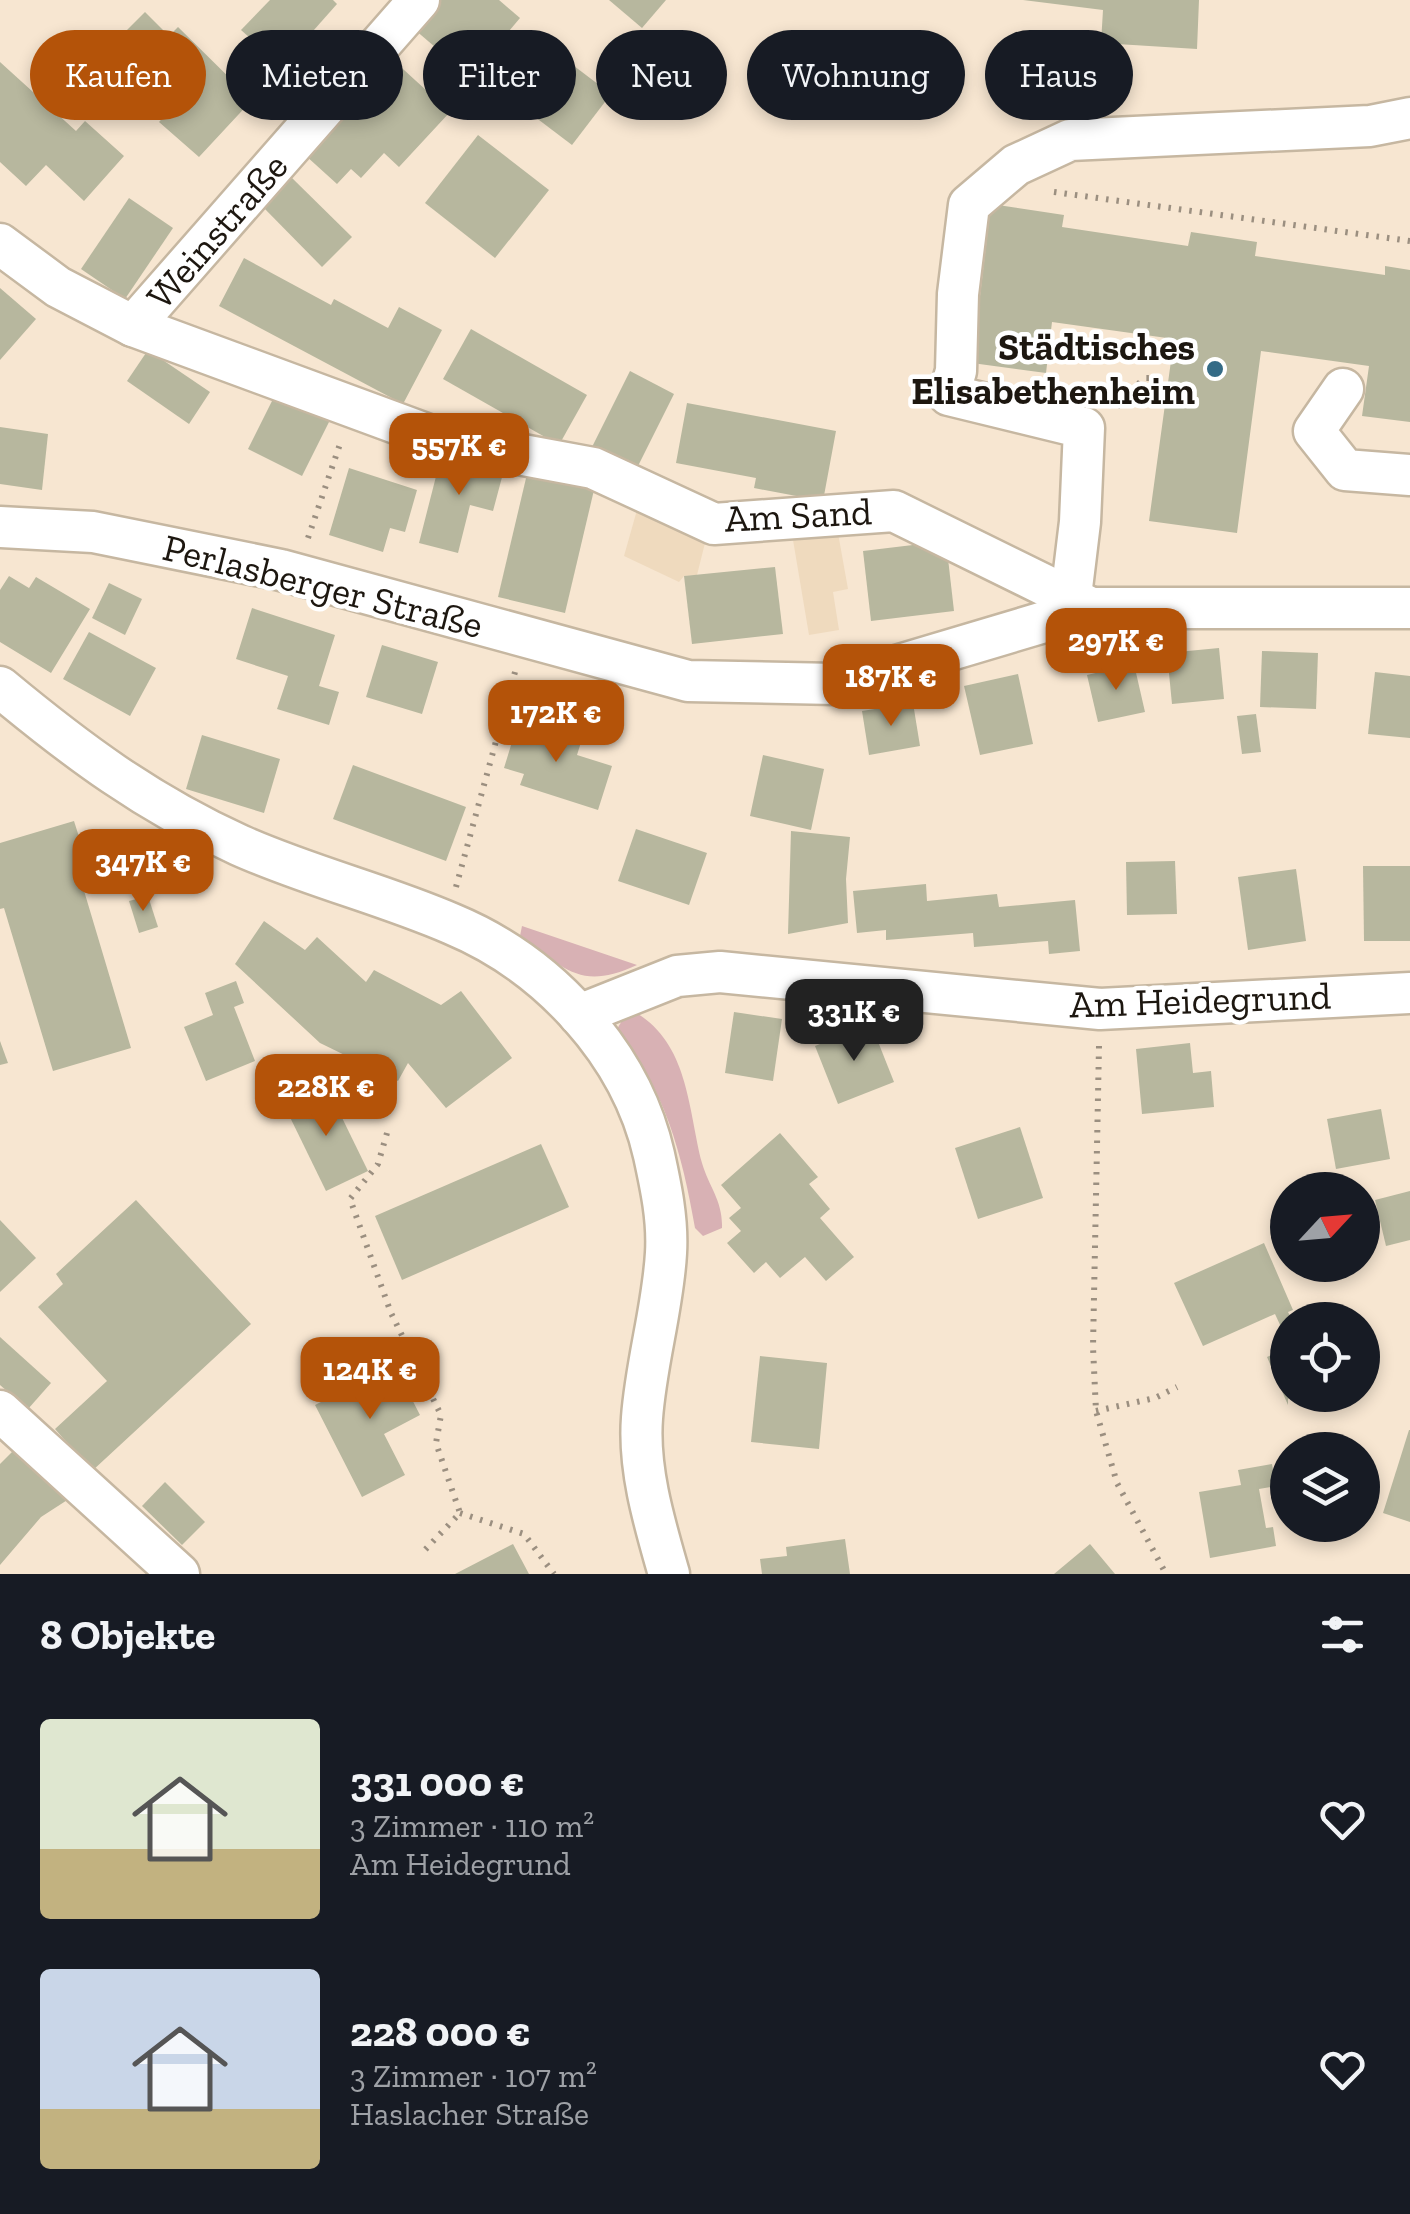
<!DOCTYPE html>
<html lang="de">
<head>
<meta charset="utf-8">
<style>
	body { margin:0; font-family:"Zilla Slab",serif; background:#20242c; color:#f1f3f6; height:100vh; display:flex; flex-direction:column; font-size:38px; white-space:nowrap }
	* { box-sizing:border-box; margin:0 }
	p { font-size:32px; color:#9ea1a6 }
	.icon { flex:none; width:55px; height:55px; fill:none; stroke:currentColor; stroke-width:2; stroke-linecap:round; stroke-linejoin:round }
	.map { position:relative; height:1574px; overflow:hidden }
	.sheet { display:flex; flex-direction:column; background:#171b24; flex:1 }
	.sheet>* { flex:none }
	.guide { position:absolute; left:30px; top:30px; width:1350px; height:90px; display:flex; gap:20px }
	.needle { width:65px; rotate:64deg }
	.tools { position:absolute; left:1270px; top:1172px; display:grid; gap:20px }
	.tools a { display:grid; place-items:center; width:110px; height:110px; border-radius:50%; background:#171b24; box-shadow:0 5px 15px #0003; font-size:50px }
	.price { position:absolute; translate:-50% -85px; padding:0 22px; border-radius:20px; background:#b45309; color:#fff; font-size:32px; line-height:65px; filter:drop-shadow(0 2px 5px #0008) }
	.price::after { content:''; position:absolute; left:50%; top:60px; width:30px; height:22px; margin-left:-15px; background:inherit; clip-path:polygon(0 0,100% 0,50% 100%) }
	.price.active { background:#222; color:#fff }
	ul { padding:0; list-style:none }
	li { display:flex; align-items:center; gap:30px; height:250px; padding:0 40px }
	li span { display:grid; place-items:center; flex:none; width:280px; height:200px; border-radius:10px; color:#555 }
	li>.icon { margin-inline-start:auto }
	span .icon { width:120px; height:120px; fill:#fffc; stroke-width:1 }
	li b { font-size:42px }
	h2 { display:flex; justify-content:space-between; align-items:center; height:120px; padding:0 40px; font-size:42px }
	.tag { padding:0 35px; border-radius:45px; background:#171b24; box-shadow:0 5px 15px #0003; font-size:35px; line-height:90px }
	.tag.active { background:#b45309; color:#fff }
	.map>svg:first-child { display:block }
	.built { fill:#efdabe }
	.green { fill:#d8b1b4 }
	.building { fill:#b7b79e }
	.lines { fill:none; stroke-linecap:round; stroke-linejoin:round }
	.minor-casing { stroke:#c6b7a1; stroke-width:45 }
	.path { stroke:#9b8f80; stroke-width:6; stroke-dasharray:2.5 8; stroke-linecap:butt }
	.minor { stroke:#fff; stroke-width:40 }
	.poi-dot { fill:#346b86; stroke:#fff; stroke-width:4 }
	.labels { text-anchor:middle; stroke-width:9; stroke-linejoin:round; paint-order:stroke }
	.street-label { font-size:38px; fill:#1d1710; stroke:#fff }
	.poi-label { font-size:38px; font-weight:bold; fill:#1d1710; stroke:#fff; text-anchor:end }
</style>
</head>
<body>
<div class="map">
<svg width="1410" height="1574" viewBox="0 0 1410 1574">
	<rect width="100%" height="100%" fill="#f7e6d1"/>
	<g class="built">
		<polygon points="637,510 707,535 697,575 684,576 679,582 624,556"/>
		<polygon points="838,533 848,589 833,592 839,630 809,635 793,540"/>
	</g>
	<g class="green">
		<path d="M522 926 637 965C580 991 566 969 520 936Z"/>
		<path d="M635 1012C689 1044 688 1109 702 1163 709 1187 723 1201 722 1228L703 1236 695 1228C682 1153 665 1090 617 1029L623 1019Z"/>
	</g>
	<g class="building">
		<polygon points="270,0 333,0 337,4 282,66 241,30"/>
		<polygon points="438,0 499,0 520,18 470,77 414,29"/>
		<polygon points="609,0 666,0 642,28"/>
		<polygon points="1023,0 1199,0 1197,49 1101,43 1103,10"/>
		<polygon points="145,12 169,36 178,27 252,100 199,157 159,122 184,95 122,35"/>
		<polygon points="549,47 611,94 572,145 510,98"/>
		<polygon points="392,59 450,112 399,167 384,153 361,178 351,169 337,184 305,155"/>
		<polygon points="0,62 76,131 85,121 124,156 84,201 46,165 26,186 0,162"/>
		<polygon points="478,135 549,190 495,258 425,203"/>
		<polygon points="291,177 352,237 322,267 262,206"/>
		<polygon points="129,198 173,228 125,299 81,269"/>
		<polygon points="991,204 1064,215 1062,227 1188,246 1191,232 1257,242 1255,256 1385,275 1385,266 1410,270 1410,422 1362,416 1369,366 1261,351 1237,533 1149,521 1174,339 1052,322 1046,373 972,363"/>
		<polygon points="244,258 331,305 334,299 388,328 399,307 442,330 403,404 219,306"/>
		<polygon points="0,288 36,319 0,360"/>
		<polygon points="471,329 587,395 559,445 443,379"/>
		<polygon points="148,350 210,392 189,424 127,381"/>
		<polygon points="630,371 674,394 636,470 592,447"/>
		<polygon points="277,391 331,418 302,476 248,449"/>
		<polygon points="687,403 836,431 823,501 754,488 756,478 676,463"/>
		<polygon points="0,427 48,434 42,490 0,484"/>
		<polygon points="443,449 505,466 493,511 470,505 458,553 419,543"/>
		<polygon points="349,468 417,490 405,532 390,528 383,552 329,535"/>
		<polygon points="527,474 594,490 565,613 498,597"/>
		<polygon points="946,541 954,611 871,621 863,551"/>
		<polygon points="775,567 783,634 692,644 684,576"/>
		<polygon points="9,576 29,588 36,577 90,609 51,673 0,642 0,590"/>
		<polygon points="109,583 142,599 125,635 92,618"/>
		<polygon points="252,608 335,635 319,686 339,692 329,725 277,709 288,676 236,659"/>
		<polygon points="89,632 156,668 130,716 63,679"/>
		<polygon points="382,645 438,662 422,714 366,697"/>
		<polygon points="1219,648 1224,699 1172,704 1167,653"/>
		<polygon points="1262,651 1318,653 1316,709 1260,707"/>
		<polygon points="1134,664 1145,712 1098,722 1087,675"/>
		<polygon points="1375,672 1410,676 1410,738 1368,734"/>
		<polygon points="1018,674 1033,744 980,755 964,686"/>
		<polygon points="913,703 920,746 869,755 862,711"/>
		<polygon points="1256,714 1261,752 1242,754 1237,716"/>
		<polygon points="519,719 582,739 577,755 612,766 598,810 520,785 524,774 504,768"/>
		<polygon points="202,735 280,759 264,813 186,789"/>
		<polygon points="763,755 824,769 811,830 750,816"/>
		<polygon points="353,765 466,807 446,861 333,819"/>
		<polygon points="74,821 93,881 82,884 131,1048 53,1071 4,908 0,909 0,843"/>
		<polygon points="636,829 707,853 689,905 618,881"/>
		<polygon points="791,831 850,837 846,879 848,923 788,934"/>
		<polygon points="1175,861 1177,914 1127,915 1126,862"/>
		<polygon points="1363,866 1410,866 1410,941 1364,941"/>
		<polygon points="1296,869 1306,941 1248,950 1238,877"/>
		<polygon points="926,884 927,901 997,894 999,907 1075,900 1080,951 1049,954 1048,941 974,947 973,933 886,940 886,930 857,933 853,891"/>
		<polygon points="148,896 158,927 139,933 129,901"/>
		<polygon points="264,921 305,950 317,937 366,982 374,970 441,1005 461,991 512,1058 446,1108 408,1063 398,1081 320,1043 235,964"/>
		<polygon points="236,981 244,1003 234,1007 255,1061 206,1081 184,1027 213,1015 205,993"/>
		<polygon points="734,1012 782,1019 773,1081 725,1073"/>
		<polygon points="871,1024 894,1082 838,1104 815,1046"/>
		<polygon points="0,1041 8,1063 0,1065"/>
		<polygon points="1190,1043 1193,1073 1211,1071 1214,1107 1142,1114 1136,1049"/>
		<polygon points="327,1087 368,1171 326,1191 285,1107"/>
		<polygon points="1381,1109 1390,1159 1336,1169 1327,1119"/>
		<polygon points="1020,1127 1043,1198 978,1219 955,1148"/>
		<polygon points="780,1133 818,1177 809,1184 830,1209 820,1218 854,1257 826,1281 805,1257 780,1278 766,1262 754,1273 727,1243 741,1231 729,1218 741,1208 721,1185"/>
		<polygon points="541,1144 569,1207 402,1280 375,1216"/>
		<polygon points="1410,1191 1410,1240 1386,1246 1375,1200"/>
		<polygon points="136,1200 251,1324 92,1471 55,1429 107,1381 38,1307 63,1284 56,1274"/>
		<polygon points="0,1220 36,1258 0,1292"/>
		<polygon points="1264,1243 1293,1310 1288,1312 1292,1320 1288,1320 1288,1342 1275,1314 1203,1346 1174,1283"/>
		<polygon points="0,1337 51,1383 28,1409 0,1385"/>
		<polygon points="385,1347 420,1415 384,1434 405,1475 362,1497 315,1405 368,1378 359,1360"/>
		<polygon points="1288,1348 1288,1395 1296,1395 1288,1399 1288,1405 1267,1357"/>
		<polygon points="760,1356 827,1363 819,1449 751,1442"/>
		<polygon points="1409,1430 1410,1430 1410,1522 1383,1513"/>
		<polygon points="19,1445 75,1495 41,1517 0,1565 0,1464"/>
		<polygon points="1362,1453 1375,1510 1362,1513"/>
		<polygon points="1272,1464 1276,1486 1259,1489 1266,1528 1273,1527 1276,1546 1210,1558 1199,1492 1241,1485 1238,1470"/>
		<polygon points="165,1482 205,1522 182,1545 142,1506"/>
		<polygon points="845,1539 850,1574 762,1574 760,1559 787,1556 786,1547"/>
		<polygon points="513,1544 529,1574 455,1574"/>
		<polygon points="1090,1544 1115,1574 1054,1574"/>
	</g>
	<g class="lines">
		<defs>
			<g id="minor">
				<polyline points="0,244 58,287 133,326 442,440 593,468 714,524 894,511 1091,608"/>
				<polyline points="133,326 419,0"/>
				<polyline points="1343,389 1314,431 1345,470 1410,475"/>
				<polyline points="0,527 93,532 281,570 688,681 836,684 1091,608 1410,608"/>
				<polyline points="1071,596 1080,522 1084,428 949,395 956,371 958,294 969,205 1016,165 1070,140 1370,126 1410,118"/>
				<path d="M0 687C77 751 147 803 239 845 308 876 383 894 452 924 548 964 631 1053 654 1155 661 1187 668 1220 666 1253 663 1308 646 1362 642 1418 638 1470 655 1525 669 1574"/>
				<polyline points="579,1015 677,976 720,972 1100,1009 1410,993"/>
				<polyline points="0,1411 179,1574"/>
			</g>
		</defs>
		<use href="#minor" class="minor-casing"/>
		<g class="path">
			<polyline points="1054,192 1410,241"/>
			<polyline points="1117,407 1144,378 1158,378"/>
			<polyline points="308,538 341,441"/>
			<polyline points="456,887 515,672"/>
			<polyline points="1099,1046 1093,1347 1096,1411 1117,1483 1166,1574"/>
			<polyline points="387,1133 378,1164 350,1199 391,1313 441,1415 436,1443 460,1513 422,1553"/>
			<polyline points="1096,1411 1155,1398 1177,1387"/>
			<polyline points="460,1513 524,1534 554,1574"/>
		</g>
		<use href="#minor" class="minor"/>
	</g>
	<circle class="poi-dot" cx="1215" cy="369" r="10"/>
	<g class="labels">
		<g class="street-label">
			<text transform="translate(217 231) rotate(-49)" y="13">Weinstraße</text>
			<text transform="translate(798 515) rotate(-3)" y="13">Am Sand</text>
			<text transform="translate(323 586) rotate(14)" y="13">Perlasberger Straße</text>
			<text transform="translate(1200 1000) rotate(-2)" y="13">Am Heidegrund</text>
		</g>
		<g class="poi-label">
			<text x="1195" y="360">Städtisches<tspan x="1195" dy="44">Elisabethenheim</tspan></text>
		</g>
	</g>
</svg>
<div class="tools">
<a><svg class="needle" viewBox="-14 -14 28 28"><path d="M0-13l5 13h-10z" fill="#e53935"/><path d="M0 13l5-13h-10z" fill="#9ea1a6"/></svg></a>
<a><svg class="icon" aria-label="locate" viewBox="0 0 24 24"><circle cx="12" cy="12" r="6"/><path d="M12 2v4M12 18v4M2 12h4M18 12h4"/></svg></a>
<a><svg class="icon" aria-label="layers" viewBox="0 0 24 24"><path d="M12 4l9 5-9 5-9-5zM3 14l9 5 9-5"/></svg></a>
</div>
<b class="price" style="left:459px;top:498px">557K €</b>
<b class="price" style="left:1116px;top:693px">297K €</b>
<b class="price" style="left:891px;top:729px">187K €</b>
<b class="price" style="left:556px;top:765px">172K €</b>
<b class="price" style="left:143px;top:914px">347K €</b>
<b class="price active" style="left:854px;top:1064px">331K €</b>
<b class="price" style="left:326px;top:1139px">228K €</b>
<b class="price" style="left:370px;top:1422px">124K €</b>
<div class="guide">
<a class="tag active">Kaufen</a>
<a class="tag">Mieten</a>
<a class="tag">Filter</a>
<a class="tag">Neu</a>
<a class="tag">Wohnung</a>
<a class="tag">Haus</a>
</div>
</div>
<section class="sheet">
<h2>8 Objekte<svg class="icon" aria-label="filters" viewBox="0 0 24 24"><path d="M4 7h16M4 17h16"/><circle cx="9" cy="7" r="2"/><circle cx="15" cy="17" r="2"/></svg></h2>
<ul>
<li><span style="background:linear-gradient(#dfe7d0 65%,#c2b280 0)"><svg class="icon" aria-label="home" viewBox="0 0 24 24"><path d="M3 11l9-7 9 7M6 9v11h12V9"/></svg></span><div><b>331 000 €</b><p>3 Zimmer · 110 m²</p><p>Am Heidegrund</p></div><svg class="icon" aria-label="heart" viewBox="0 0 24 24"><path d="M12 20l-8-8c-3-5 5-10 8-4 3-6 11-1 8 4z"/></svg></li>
<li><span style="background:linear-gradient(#c9d6e8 70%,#c2b280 0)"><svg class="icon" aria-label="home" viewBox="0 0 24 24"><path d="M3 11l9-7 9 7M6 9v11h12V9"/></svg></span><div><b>228 000 €</b><p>3 Zimmer · 107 m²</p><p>Haslacher Straße</p></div><svg class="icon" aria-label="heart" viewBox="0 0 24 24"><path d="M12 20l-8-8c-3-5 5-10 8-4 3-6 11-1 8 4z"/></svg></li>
</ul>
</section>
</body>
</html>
